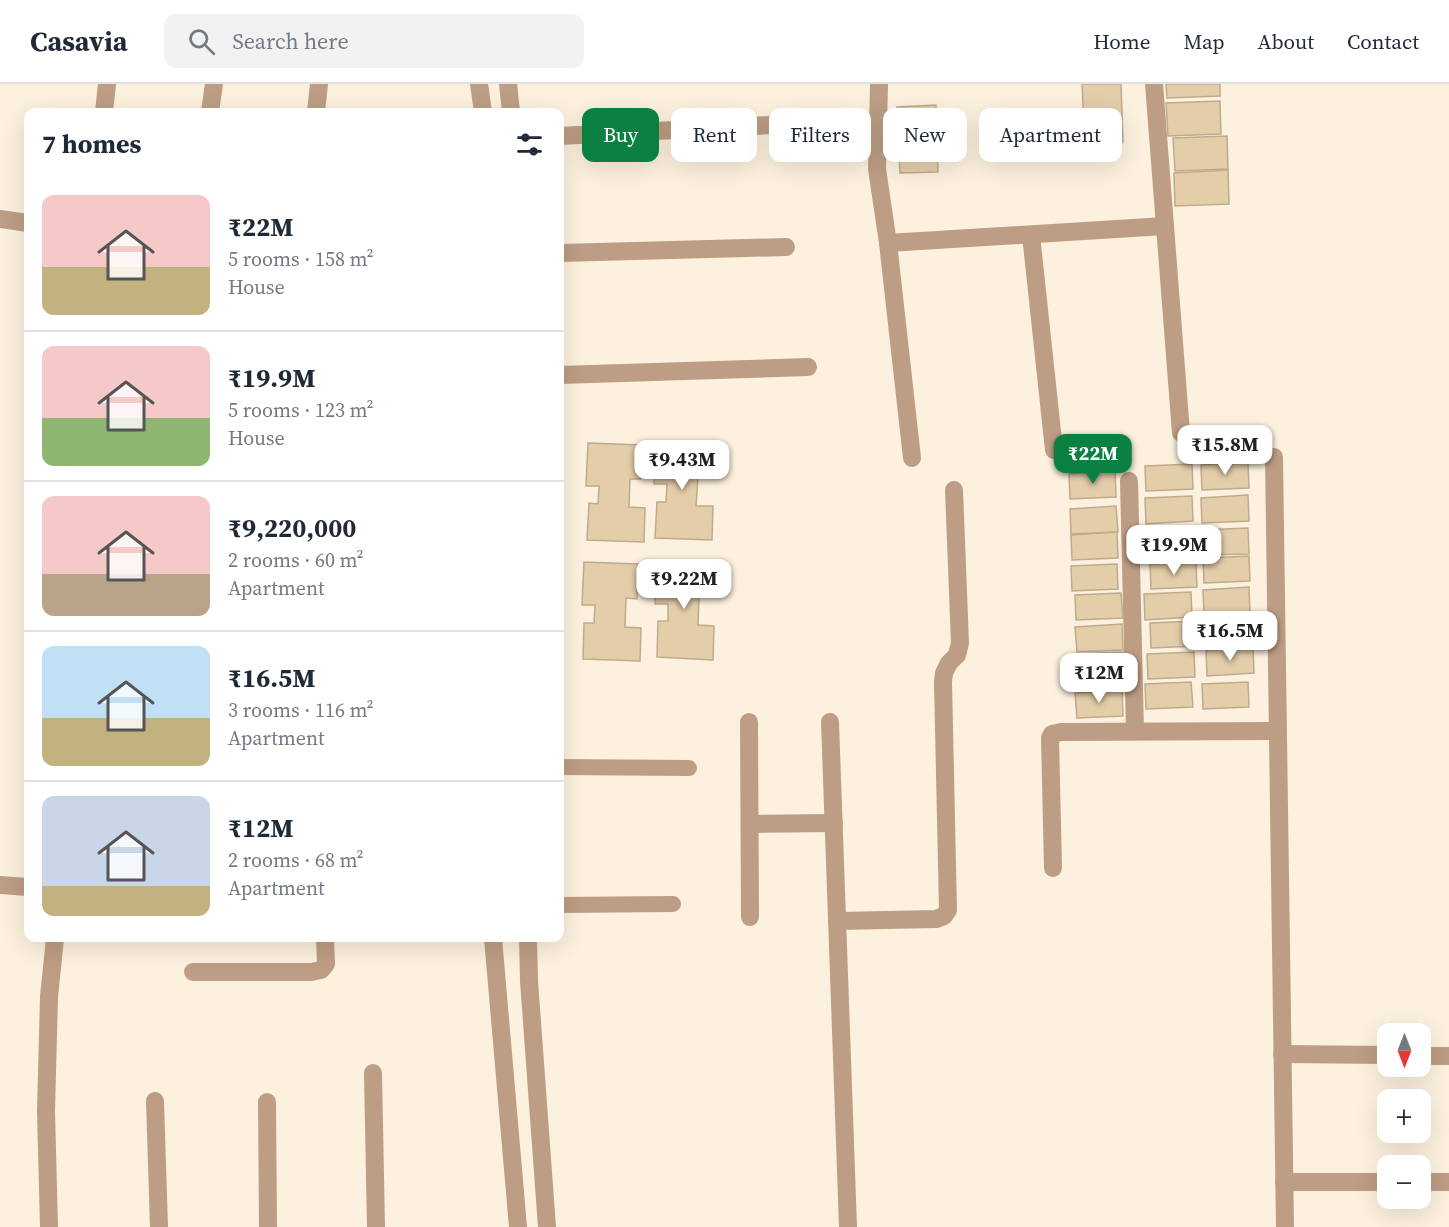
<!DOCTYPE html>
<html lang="en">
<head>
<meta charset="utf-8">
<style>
	body { margin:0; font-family:"Source Serif 4",serif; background:#f2f2f3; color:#1f2937; height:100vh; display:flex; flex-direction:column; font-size:22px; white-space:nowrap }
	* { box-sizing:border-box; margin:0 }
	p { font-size:20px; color:#747a83 }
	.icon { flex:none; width:33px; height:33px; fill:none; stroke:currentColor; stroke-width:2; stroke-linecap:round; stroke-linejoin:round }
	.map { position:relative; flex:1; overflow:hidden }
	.sheet { position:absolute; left:24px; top:24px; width:540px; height:834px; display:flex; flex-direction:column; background:#fff; border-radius:12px; box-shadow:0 6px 24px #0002 }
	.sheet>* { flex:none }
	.banner { position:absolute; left:582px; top:24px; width:570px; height:54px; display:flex; gap:12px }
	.needle { width:39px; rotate:180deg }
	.controls { position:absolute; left:1377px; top:939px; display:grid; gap:12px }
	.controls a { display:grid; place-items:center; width:54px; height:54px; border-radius:12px; background:#fff; box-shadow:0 6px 24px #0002; font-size:30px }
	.price { position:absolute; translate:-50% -51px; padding:0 14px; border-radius:12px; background:#fff; color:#222; font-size:20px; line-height:39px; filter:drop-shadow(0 2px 3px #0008) }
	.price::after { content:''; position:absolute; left:50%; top:36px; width:18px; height:14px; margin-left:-9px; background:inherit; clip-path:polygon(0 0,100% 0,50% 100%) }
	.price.on { background:#0b8043; color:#fff }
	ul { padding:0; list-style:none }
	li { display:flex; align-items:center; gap:18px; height:150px; padding:0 18px }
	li+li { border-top:2px solid #e0e1e3 }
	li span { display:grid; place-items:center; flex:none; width:168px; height:120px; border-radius:12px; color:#555 }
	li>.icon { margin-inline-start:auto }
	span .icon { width:72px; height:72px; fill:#fffc; stroke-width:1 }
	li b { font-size:26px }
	h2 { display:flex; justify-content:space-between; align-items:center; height:72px; padding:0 18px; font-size:26px }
	.pill { padding:0 21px; border-radius:12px; background:#fff; box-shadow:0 6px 24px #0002; font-size:21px; line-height:54px }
	.pill.on { background:#0b8043; color:#fff }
	header { display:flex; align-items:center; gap:36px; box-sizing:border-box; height:84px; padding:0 30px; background:#fff; border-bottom:2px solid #e0e1e3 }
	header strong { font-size:28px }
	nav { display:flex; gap:33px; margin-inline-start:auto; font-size:21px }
	.search { width:420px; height:54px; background:#f2f2f3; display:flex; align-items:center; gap:15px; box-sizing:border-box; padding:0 21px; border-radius:12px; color:#747a83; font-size:22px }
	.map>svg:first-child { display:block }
	.building { fill:#e4cda9; stroke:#beab8d; stroke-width:1.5 }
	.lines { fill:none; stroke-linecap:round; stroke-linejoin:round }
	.lane { stroke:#bd9e84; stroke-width:16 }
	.street { stroke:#bd9e84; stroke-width:18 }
</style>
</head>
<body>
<header>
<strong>Casavia</strong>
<div class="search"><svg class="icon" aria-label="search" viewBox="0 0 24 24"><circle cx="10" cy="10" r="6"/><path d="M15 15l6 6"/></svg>Search here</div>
<nav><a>Home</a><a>Map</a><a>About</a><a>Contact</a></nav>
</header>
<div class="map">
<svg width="1449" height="1143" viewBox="0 0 1449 1143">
	<rect width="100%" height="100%" fill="#fcf0de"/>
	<g class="building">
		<polygon points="1082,0 1121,0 1123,58 1085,60"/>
		<polygon points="1166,0 1220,0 1220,12 1167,14"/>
		<polygon points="1220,17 1221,50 1168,52 1166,19"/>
		<polygon points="936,21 938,88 900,89 897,23"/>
		<polygon points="1227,52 1228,85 1175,87 1173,54"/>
		<polygon points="1228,86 1229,120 1175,122 1174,89"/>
		<polygon points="655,357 710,359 709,394 698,393 696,422 713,422 712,456 655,454 657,418 666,418 667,400 654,400"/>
		<polygon points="588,359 642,361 641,395 630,395 629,423 645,424 644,458 587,456 589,419 598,420 599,402 586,402"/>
		<polygon points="1248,379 1249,404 1202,406 1201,381"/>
		<polygon points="1192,380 1193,405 1146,407 1145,382"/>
		<polygon points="1115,387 1116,413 1070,415 1069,390"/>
		<polygon points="1248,411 1249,437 1202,439 1201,414"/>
		<polygon points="1192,412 1193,437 1146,440 1145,414"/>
		<polygon points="1116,422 1118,448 1071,450 1070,425"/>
		<polygon points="1248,444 1249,470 1202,471 1201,446"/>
		<polygon points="1194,446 1195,471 1148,473 1147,448"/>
		<polygon points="1117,448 1118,474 1072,476 1071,451"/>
		<polygon points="1249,472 1250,497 1204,499 1203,474"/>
		<polygon points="657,477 711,479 710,513 699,513 698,541 714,542 713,576 657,573 658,537 668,537 668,520 655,520"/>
		<polygon points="584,478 638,480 637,515 626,514 625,543 641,544 640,577 583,575 584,539 594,539 595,521 582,521"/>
		<polygon points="1196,478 1197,503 1151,505 1150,480"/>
		<polygon points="1117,480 1118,505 1072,507 1071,482"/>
		<polygon points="1249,503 1250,529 1204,531 1203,506"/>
		<polygon points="1191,508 1192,533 1145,536 1144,510"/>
		<polygon points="1121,509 1123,534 1076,536 1075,511"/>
		<polygon points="1250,533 1251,558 1205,561 1204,535"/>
		<polygon points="1196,537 1198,562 1151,564 1150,539"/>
		<polygon points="1122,540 1123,566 1077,568 1075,543"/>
		<polygon points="1253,564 1254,589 1207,592 1206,566"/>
		<polygon points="1123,568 1124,593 1078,595 1076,570"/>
		<polygon points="1194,568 1195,593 1148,595 1147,570"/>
		<polygon points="1191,598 1193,623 1146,625 1145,600"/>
		<polygon points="1248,598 1249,623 1203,625 1202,600"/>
		<polygon points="1122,607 1123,632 1077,634 1075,609"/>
	</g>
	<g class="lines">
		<g class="lane">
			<polyline points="560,683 689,684"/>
			<polyline points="560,821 673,820"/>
		</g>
		<g class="street">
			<polyline points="479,0 483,28"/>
			<polyline points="508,0 511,28"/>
			<polyline points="879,0 877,85 888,159 912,374"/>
			<polyline points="1154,0 1181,349"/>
			<polyline points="104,28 107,0"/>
			<polyline points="210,28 214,0"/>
			<polyline points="316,28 319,0"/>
			<polyline points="560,52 771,41"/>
			<polyline points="0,135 28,139"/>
			<polyline points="1031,151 1054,366"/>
			<polyline points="888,159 1165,142"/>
			<polyline points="560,169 786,163"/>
			<polyline points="560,291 808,283"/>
			<polyline points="1274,373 1285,1143"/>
			<polyline points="1129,397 1135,647"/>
			<polyline points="749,638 750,833"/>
			<polyline points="830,638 848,1143"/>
			<polyline points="750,740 834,739"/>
			<polyline points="1053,784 1050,654 1052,650 1061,648 1277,647"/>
			<polyline points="0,801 28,803"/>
			<polyline points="837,837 936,835 944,832 948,826 943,598 944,589 949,579 957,571 960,559 954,406"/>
			<polyline points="493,854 518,1143"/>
			<polyline points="528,854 529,897 547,1143"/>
			<polyline points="193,888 311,888 321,886 326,880 325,854"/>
			<polyline points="1282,970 1388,971"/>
			<polyline points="1420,972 1449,972"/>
			<polyline points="373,989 376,1143"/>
			<polyline points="155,1017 159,1143"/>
			<polyline points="267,1018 268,1143"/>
			<polyline points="1284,1098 1388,1098"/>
			<polyline points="1420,1098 1449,1098"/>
			<polyline points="49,1143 46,1027 49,913 55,854"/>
		</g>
	</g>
</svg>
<div class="controls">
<a><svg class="needle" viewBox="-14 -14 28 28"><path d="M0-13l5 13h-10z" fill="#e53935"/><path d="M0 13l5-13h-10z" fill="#747a83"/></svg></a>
<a>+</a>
<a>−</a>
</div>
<b class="price" style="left:1225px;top:392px">₹15.8M</b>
<b class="price on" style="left:1093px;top:401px">₹22M</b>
<b class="price" style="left:682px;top:407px">₹9.43M</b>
<b class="price" style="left:1174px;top:492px">₹19.9M</b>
<b class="price" style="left:684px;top:526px">₹9.22M</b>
<b class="price" style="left:1230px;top:578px">₹16.5M</b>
<b class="price" style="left:1099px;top:620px">₹12M</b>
<div class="banner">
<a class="pill on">Buy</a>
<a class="pill">Rent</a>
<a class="pill">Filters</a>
<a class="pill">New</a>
<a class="pill">Apartment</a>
</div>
<section class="sheet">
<h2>7 homes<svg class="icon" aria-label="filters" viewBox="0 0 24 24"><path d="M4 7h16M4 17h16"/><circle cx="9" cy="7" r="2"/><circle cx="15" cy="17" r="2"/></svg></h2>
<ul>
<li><span style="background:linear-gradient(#f6c9c9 60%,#c2b280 0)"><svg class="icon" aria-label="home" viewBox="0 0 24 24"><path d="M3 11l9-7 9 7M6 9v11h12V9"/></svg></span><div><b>₹22M</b><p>5 rooms · 158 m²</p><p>House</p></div></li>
<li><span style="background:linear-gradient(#f6c9c9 60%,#8fb573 0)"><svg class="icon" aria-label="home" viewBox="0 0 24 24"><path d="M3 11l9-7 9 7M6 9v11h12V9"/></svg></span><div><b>₹19.9M</b><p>5 rooms · 123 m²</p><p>House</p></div></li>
<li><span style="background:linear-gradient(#f6c9c9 65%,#b9a48a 0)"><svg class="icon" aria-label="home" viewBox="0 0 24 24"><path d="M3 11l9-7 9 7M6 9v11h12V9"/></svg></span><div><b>₹9,220,000</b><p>2 rooms · 60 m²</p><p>Apartment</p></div></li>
<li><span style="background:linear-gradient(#bfe0f5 60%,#c2b280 0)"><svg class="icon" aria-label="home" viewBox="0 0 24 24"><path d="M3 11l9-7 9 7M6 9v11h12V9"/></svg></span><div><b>₹16.5M</b><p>3 rooms · 116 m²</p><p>Apartment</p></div></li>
<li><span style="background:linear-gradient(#c9d6e8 75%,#c2b280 0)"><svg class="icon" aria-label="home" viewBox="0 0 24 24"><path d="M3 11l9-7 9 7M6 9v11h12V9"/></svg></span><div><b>₹12M</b><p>2 rooms · 68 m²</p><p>Apartment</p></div></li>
</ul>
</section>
</div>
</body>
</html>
